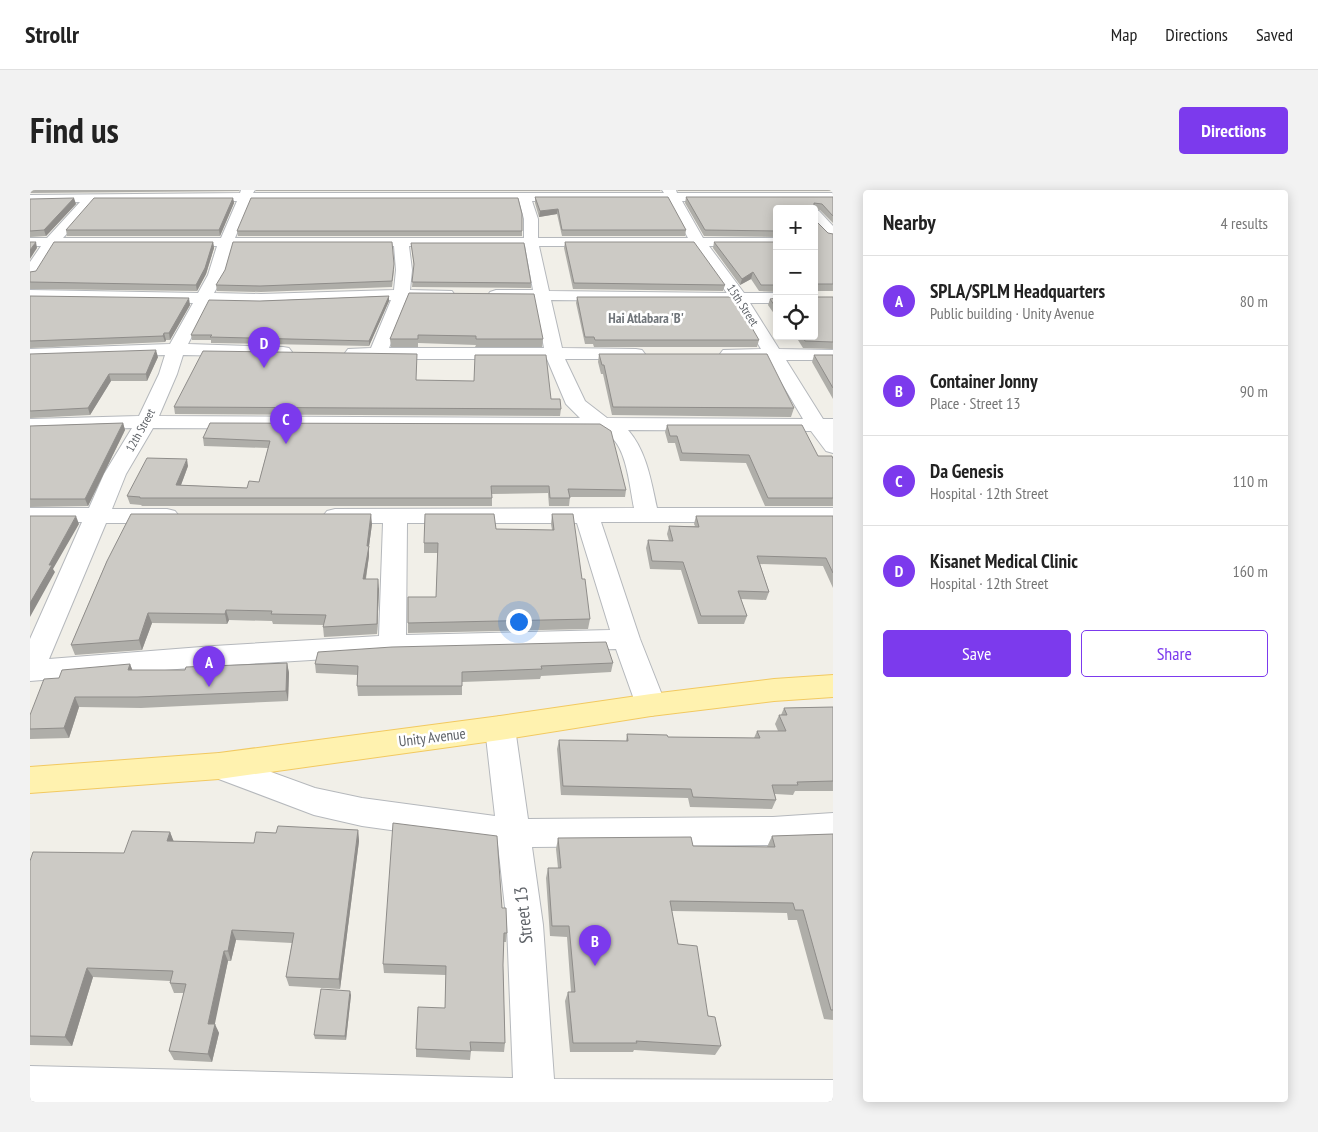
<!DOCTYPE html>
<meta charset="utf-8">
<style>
body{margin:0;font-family:"PT Sans Narrow",sans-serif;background:#f2f2f2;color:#222}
.controls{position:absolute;right:15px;top:15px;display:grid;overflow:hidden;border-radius:5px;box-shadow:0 2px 12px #0003}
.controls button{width:45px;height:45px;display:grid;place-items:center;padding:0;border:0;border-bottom:1px solid #e0e0e0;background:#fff;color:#222;font:25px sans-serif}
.you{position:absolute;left:488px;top:431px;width:18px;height:18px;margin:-12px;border:4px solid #fff;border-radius:50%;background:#1a73e8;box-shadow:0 0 0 8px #1a73e833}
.badge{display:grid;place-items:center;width:32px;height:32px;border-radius:50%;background:#7c3aed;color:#fff;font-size:16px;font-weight:700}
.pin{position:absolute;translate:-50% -41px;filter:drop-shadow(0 1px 2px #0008)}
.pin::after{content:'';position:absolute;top:26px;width:18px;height:15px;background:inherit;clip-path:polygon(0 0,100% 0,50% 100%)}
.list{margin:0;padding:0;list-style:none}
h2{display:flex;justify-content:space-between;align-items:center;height:65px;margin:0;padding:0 20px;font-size:21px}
h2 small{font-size:16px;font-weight:400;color:#767676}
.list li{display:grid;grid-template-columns:32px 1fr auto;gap:15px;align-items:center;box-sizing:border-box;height:90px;padding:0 20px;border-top:1px solid #e0e0e0}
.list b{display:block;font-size:19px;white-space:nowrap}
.list p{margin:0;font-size:16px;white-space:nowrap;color:#767676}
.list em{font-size:16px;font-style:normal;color:#767676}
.actions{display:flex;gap:10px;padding:15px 20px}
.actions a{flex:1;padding:11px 0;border:1px solid #7c3aed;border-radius:5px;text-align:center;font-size:18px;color:#7c3aed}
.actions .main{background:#7c3aed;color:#fff}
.icon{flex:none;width:28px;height:28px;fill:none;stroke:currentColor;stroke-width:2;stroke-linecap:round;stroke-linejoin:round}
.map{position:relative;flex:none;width:803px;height:912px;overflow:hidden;border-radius:5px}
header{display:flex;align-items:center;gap:30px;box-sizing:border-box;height:70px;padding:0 25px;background:#fff;border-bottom:1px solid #e0e0e0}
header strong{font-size:24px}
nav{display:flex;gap:28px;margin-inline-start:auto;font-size:18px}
.intro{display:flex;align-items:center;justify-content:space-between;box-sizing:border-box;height:120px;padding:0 30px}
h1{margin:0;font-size:35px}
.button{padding:12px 22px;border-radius:5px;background:#7c3aed;color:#fff;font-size:18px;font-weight:700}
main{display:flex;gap:30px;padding:0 30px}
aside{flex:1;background:#fff;border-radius:5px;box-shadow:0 2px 12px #0003}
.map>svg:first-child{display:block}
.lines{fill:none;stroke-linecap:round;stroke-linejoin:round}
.minor-casing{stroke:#b5b8bc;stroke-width:2}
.primary-casing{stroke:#f2c960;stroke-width:2}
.minor{fill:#fff;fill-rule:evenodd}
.primary{fill:#fff2af;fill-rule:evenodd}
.wall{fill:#afaea9}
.shaded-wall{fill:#8f8d8a}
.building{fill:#cccac5;stroke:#8f8d8a}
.labels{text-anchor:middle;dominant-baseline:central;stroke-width:5;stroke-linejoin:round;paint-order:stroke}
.far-street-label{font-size:12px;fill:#5f6368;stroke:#fff}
.far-neighbourhood-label{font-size:14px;font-weight:bold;fill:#70757a;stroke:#fff}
.street-label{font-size:15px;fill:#5f6368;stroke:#fff}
.near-street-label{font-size:18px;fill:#5f6368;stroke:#fff}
</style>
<header>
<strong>Strollr</strong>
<nav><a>Map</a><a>Directions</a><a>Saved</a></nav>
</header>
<div class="intro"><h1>Find us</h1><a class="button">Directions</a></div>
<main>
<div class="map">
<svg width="803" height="912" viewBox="0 0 803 912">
<rect width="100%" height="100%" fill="#f1efe8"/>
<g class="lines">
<g class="minor-casing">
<g id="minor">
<path d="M211 0H225L223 3H634L632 0H646L647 3H803V11H652L673 48H747V56H679L714 103H747V113H720L749 159 803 160V170H756L793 229H803V263L796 261 781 241 598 240C617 262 621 291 627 318H803V332H571L610 449 636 515 631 523 621 526 611 523 606 515 586 459 362 465 184 476 0 491V449L52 332H0V318H59L74 284 102 238 0 241V229L109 226 129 184 135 165 0 169V159L140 154 163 113 0 110V100L168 103 178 85 187 56H25L6 86 0 88V72L11 56H0V48H17L50 12 0 13V5L210 3ZM201 11H207L191 48H33L65 12ZM220 11H489L494 29V48H205ZM502 11H638L658 48H508V29ZM202 56H364L366 80 364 100 231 104 184 103 194 85ZM379 56H495L503 100H466L460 102 458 105 460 108 466 110H505L514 158H359L378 110 416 109 422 107 424 104 422 101 380 100 382 80ZM509 56H664L697 103 519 101ZM361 110 341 158 318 159 315 163 318 167 347 169H517L536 214 550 228 129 226 147 184 153 165 253 167 259 166 262 162 259 158 253 157 158 154 179 113 231 114ZM521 110 703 112 731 159 693 160 690 164 693 168 738 170 773 229 577 228 555 211 535 169H606L612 168 615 164 612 160 606 159 532 158ZM123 238 569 240C573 243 579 245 582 248 597 261 600 299 604 318L305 319 297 321 293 326 297 331 305 333H353L349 446 184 456 19 469 76 333H137L145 331 149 326 145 321 137 319H82L96 284ZM377 333H547L580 440 376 445Z"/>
<path d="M784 20 789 21 803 36V49L798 48 784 33Z"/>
<path d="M470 526 481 530 485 538 498 629 743 627 803 623V651L743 655 502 657 513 735 524 889 803 890V912H0V876L483 888 477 735 468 655 332 636 284 625 178 585 173 576 178 567 189 563 285 598 332 608 465 626 455 538 459 530Z"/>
</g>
</g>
<g class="primary-casing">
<path id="primary" d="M803 485V507L744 511 621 526 470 550 189 589 0 603V577L189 563 470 526 621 504 744 489Z"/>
</g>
<use href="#minor" class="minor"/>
<use href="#primary" class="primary"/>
</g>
<g class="wall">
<path d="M0 0H210L209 1 0 3Z"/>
<path d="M226 0H631L630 1H226Z"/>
<path d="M647 0H803V1H648Z"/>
<path d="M505 7 656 40 655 46H532L527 24 509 27 505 13Z"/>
<path d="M656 7H803V33L790 20 784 19V29L798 43 803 44V101H785V107H803V159L773 158 768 150H761L759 146H784L747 19V47L674 46 655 13Z"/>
<path d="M203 8 204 13 190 46H37L36 40Z"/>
<path d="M0 9 46 14 16 46 0 47Z"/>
<path d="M207 41H492V46H208Z"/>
<path d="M183 52 184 58 176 84 167 101 0 99V82Z"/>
<path d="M535 52 695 95 693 101 543 99 534 58Z"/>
<path d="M684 52H747V102L729 101 721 89 710 95 683 58Z"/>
<path d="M381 53 501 93V98L382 97 384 77Z"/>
<path d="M364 80 362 97 231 102 187 101 186 95Z"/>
<path d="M379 103 513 149 512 157H445L446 155 388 153V157H361L360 149Z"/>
<path d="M0 106 160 115 140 150H136L135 152 0 158Z"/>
<path d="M359 106V111L339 156 181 153V150H162L161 145 230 111Z"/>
<path d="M547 107 729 150 727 157H564L563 154H555L546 113Z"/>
<path d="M747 108V128L738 115 740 109Z"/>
<path d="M0 164 128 167 117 191H81L60 225 0 228Z"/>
<path d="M569 164 764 218 761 227 582 225 573 184H571L568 172Z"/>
<path d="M784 165H803V209L782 172Z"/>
<path d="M387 190 531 219 530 226 145 224 144 217Z"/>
<path d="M93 233 95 240 58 316 0 317V236Z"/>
<path d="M180 233 596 300 595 307H540L539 316H519L518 303 462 304V316H112L111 315 100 314 97 306 158 276 151 295 217 298 229 292 238 258 174 256 173 248Z"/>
<path d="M637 235 803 269V316H735L716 273 650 271 645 253H638L635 242Z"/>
<path d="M522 324 552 389 560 429 558 439 378 443V433L406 407 408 363H394V353L466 339 522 340 521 334Z"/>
<path d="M666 326H803V398L793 376 730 374 739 402 736 410 711 409 717 426 714 434H668L651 380 620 379 616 358 618 350 639 351 637 344 639 336H665L664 334Z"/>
<path d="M342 334 339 356V366L336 389 349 399 347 444 294 447 293 437 294 435 243 434 242 431 199 430 197 434 122 433 112 460 45 465 41 455 77 371Z"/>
<path d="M257 473 259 483 258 511 111 518 49 517 39 548 0 549V525L29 488 100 474 102 480H155Z"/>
<path d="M583 473 581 482 511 486 510 489 432 492V505L328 506 327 496 328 485 286 483 285 474Z"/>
<path d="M803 517V601H765L763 605 745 604 746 610 742 619 660 617 658 608 531 605 527 559 529 550 596 551 597 544 638 547 724 548 727 541H748L745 534 749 525H751L754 518Z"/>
<path d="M328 640 329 651 310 799 259 796 256 787 262 753 206 750 201 771H198L184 834 189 843 182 872 144 870 139 861 154 803H144L140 793V791L63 787 42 856 0 855V671L94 663 140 642 143 651 224 653 246 643Z"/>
<path d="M803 644V830L794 829 767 730H758L757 723 642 721 648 754 691 856 685 865 604 860 603 862H540L535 811 538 802H541L537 747 520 746 516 688 518 678H528L526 659 528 648 663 656 737 657 742 646Z"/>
<path d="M472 718 477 743 476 752H473V775L475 853 474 862 441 861 440 870 386 867V859L415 818 416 785 354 783 353 774Z"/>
<path d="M321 805 316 850 285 849 284 845Z"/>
</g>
<g class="shaded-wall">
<path d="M44 8 46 14 16 46 14 40Z"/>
<path d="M203 8 204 13 190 46 189 40Z"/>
<path d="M528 19 527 24 509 27 510 21Z"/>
<path d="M6 52 7 58 0 69V60Z"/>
<path d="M183 52 184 58 176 84 167 101 166 95Z"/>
<path d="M723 82 721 89 710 95 712 89Z"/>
<path d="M359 106V111L339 156V151Z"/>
<path d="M159 108 160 115 140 150 139 143Z"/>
<path d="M134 143 136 150 135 152 133 146Z"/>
<path d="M126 160 128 167 117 191 116 184Z"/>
<path d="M79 184 81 191 60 225 58 218Z"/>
<path d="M93 233 95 240 58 316 55 309Z"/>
<path d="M157 269 158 276 148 303 146 295Z"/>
<path d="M341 324 342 334 339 356V366L334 399 333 389Z"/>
<path d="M46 326 49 334 23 379 25 382 0 427V413L19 375Z"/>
<path d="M348 389 349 399 347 444V434Z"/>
<path d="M196 420 199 430 197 434 195 424Z"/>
<path d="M118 423 122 433 112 460 109 450Z"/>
<path d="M257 473 259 483 258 511 256 501Z"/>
<path d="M100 474 104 484 98 480Z"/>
<path d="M45 507 49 517 39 548 34 538Z"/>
<path d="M328 640 329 651 310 799 309 789Z"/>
<path d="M140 642 144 652 137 651Z"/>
<path d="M202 740 206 750 201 771 198 761Z"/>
<path d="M194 761 198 771 183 843 178 834Z"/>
<path d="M57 778 63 787 42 856 35 847Z"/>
<path d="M320 801 321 805 316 850 315 846Z"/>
<path d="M185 834 189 843 182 872 178 864Z"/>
</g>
<g class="building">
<path d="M505 7H638L656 40H532L528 19 510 21Z"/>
<path d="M656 7H803V26L792 14 784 13V29L798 43 803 44V94H785V107H803V152L775 151 772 146H784V19H747V41L675 40Z"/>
<path d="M44 8 14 40 0 41V9Z"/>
<path d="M64 8H203L189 40H36Z"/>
<path d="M221 8H488L492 24V41H207Z"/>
<path d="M0 52H6L0 60Z"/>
<path d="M24 52H183L175 78 166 95 0 92V82L6 81Z"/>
<path d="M203 52H362L364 74 362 91 230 96 186 95 195 80Z"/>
<path d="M535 52H664L695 95 544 93Z"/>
<path d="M684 52H747V95H731L723 82 712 89Z"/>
<path d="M381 53H494L501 93 382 92 384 74Z"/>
<path d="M379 103 504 104 513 149H446V146L388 145V149H360Z"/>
<path d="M0 106 159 108 139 143H134L133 146 0 151Z"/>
<path d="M359 106 339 151 180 147 182 145H161L179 110 230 111Z"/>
<path d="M547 107H704L729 150H565L564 147H555Z"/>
<path d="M747 108V119L740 109Z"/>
<path d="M126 160 116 184H79L58 218 0 221V164Z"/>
<path d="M173 161 387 164 386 190 444 191 445 165H516L521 209H530L531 219 144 217Z"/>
<path d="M569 164H737L764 218 583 217 574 175H572Z"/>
<path d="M784 165H803V198Z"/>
<path d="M93 233 55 309H0V236Z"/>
<path d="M180 233 570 234 581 241 596 300 538 299 540 308H520L519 296H461L462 308H110V307L97 306 117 268 157 269 146 295 217 298 219 291 229 292 240 251 173 248Z"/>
<path d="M637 235H772L788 266H802L803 269V308H738L719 265 652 263 647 246H640Z"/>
<path d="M101 324H341L337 356H339L333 389H348L347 434 293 437 296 425 241 424 242 421 196 420 195 424 118 423 109 450 41 455 77 371Z"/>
<path d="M395 324H464L466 339 524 340 522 324H543L552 389H555L560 429 378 433V407H406L408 353H394Z"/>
<path d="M0 326H46L19 375H22L0 413Z"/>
<path d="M666 326H803V383L796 368 727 366 739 402 708 401 717 426H671L653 372 622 371 618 350 643 351 639 336 669 337Z"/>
<path d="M576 452 583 473 511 476 512 479 432 482V496H327L328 476 285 474 288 462 362 457Z"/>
<path d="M257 473 256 501 107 507H45L34 538 0 539V525L14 489 29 488 32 480 100 474 98 480H155L156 477Z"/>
<path d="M803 517V591L767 592 768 595H742L746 610 663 607 661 599 533 596 529 550 598 551 597 544 637 545 638 547 730 548 727 541H756L749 525H757L754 518Z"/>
<path d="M363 633 467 646 472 718H476L477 743H474L473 775 475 853 440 852 441 861 386 859 388 817 415 818 416 776 353 774Z"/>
<path d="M248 636 328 640 309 789 256 787 264 743 202 740 198 761H194L178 834H185L178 864 139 861 156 794 140 793 143 781 57 778 35 847 0 846V671L3 662 94 663 102 641 140 642 137 651 224 653 226 642 246 643Z"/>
<path d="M803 644V820H801L773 720H765L763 713 640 711 648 754 667 756 678 826 685 827 691 856 606 851 607 853H543L538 802H545L539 736H522L518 678H531L528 648 661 647 663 656 745 657 742 646Z"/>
<path d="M291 799 320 801 315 846 284 845Z"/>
</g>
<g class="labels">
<g class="far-street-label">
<text transform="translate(713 115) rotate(57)">15th Street</text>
<text transform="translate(110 240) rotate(-61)">12th Street</text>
</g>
<g class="far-neighbourhood-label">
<text x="616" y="128">Hai Atlabara 'B'</text>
</g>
<g class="street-label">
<text transform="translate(402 547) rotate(-7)">Unity Avenue</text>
</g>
<g class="near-street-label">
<text transform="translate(493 725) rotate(-96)">Street 13</text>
</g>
</g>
</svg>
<div class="controls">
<button>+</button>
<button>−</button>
<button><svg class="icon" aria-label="locate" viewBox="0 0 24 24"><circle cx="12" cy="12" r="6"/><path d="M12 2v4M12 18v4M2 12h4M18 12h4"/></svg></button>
</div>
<div class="you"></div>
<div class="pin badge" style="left:179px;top:497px">A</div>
<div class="pin badge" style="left:565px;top:776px">B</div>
<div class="pin badge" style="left:256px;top:254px">C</div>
<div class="pin badge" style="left:234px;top:178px">D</div>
</div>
<aside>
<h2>Nearby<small>4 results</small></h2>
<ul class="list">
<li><span class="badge">A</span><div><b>SPLA/SPLM Headquarters</b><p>Public building · Unity Avenue</p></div><em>80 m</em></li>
<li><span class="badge">B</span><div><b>Container Jonny</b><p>Place · Street 13</p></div><em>90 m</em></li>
<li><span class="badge">C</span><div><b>Da Genesis</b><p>Hospital · 12th Street</p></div><em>110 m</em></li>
<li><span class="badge">D</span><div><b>Kisanet Medical Clinic</b><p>Hospital · 12th Street</p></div><em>160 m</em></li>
</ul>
<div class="actions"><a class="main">Save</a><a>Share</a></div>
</aside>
</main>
